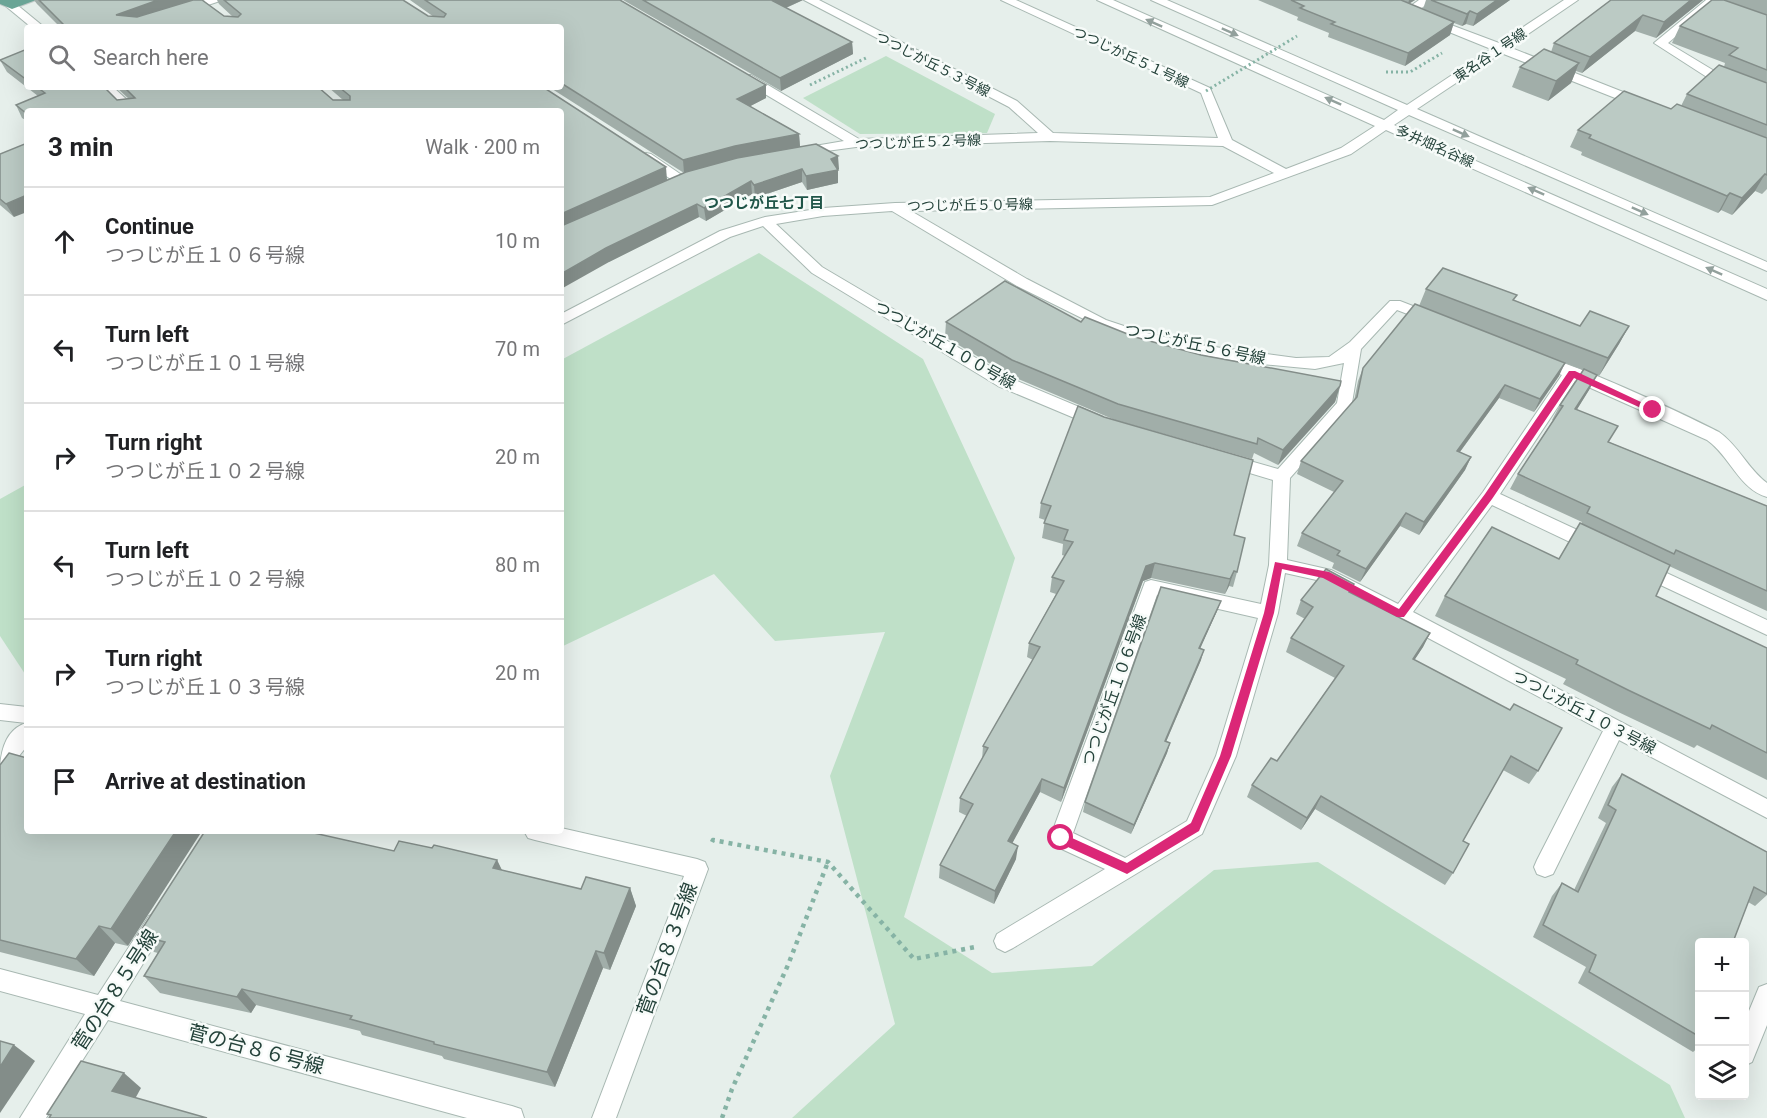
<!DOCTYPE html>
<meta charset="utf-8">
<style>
body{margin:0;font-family:Roboto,"Noto Sans JP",sans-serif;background:#f6f6f6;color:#202124}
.controls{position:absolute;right:18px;bottom:18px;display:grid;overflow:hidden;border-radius:6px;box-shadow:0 6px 24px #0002}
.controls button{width:54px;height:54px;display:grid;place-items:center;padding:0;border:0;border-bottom:2px solid #e0e0e0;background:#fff;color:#202124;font:30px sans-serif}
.stop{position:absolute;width:18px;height:18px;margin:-14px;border:4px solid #db2777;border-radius:50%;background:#fff}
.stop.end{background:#db2777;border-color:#fff;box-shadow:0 2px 6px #0008}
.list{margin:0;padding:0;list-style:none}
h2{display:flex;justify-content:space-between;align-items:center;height:78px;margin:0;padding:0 24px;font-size:26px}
h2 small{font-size:20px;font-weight:400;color:#757577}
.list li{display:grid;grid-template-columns:39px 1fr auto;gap:18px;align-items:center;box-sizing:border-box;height:108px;padding:0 24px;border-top:2px solid #e0e0e0}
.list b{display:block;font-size:22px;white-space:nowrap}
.list p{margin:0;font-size:20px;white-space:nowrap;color:#757577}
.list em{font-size:20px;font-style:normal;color:#757577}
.icon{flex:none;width:33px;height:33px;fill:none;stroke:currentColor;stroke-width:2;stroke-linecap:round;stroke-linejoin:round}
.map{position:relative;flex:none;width:1767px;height:1118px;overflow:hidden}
.search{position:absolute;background:#fff;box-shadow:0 6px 24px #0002;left:24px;top:24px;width:540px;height:66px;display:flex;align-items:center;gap:15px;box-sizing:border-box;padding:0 21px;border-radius:6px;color:#757577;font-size:22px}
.panel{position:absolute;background:#fff;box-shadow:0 6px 24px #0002;left:24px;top:108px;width:540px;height:726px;border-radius:6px}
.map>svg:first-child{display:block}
.green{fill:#bfe0c8}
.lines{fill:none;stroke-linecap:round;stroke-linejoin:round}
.minor-casing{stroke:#a8b8b2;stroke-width:2}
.major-casing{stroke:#c2cac8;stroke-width:2}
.path-far1{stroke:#86b3a5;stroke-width:3;stroke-dasharray:2 3;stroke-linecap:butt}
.path{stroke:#86b3a5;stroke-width:4.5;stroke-dasharray:4 5;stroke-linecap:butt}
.minor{fill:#fff;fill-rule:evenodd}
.major{fill:#6aa596;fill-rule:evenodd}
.path-bridge{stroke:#86b3a5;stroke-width:3;stroke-dasharray:2 3;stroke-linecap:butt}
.wall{fill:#a1aea9}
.shaded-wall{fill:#838d89}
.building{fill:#bbcac4;stroke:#838d89;stroke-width:1.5}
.oneway{fill:#92a09c}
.route{fill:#db2777}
.labels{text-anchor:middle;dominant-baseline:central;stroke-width:5;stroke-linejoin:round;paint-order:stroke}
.far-street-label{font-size:14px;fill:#24423a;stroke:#f7fbf9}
.far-neighbourhood-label{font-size:15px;font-weight:bold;fill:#1f5548;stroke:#f7fbf9}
.street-label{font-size:16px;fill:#24423a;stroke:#f7fbf9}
.near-street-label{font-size:20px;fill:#24423a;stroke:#f7fbf9}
</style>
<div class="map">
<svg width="1767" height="1118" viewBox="0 0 1767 1118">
<rect width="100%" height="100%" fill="#e6efeb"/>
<g class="green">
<path d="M886 56 995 114 987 133 860 134 803 98Z"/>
<path d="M759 253 923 359 1015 558 904 917 992 973 1092 966 1214 870 1318 862 1670 1085 1685 1118H792L895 1024 830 776 885 632 775 641 714 574 561 647V360Z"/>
<path d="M27 484V677L0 636V499Z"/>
</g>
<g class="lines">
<g class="minor-casing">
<g id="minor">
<path d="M205 0H223L184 13 178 10Z"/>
<path d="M804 0H819L1017 101 1053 133 1218 138 1201 93 1001 0H1016L1210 88 1232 140 1286 169 1341 148 1375 126 1097 0H1113L1384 120 1398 110 1151 0H1167L1407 105 1491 49 1427 23V19H1435L1499 43 1564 0H1578L1509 47 1646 101V107H1638L1501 53 1417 109 1767 262V271L1409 115 1394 125 1767 289V300L1386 130 1351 154 1212 205 911 211 1027 279 1106 320 1142 332 1200 345 1296 358 1329 357 1350 342 1390 301H1400L1436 315 1439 318 1431 323 1397 310 1361 349 1351 409 1290 478 1287 560 1331 570 1398 604 1483 492 1562 375 1535 365 1533 361 1535 357C1554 352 1694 419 1719 432 1739 446 1748 469 1767 483V497C1739 489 1730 456 1707 440L1575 381 1500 494 1601 541 1604 546 1601 551H1589L1492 505 1413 612 1767 799V818L1619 740 1553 874 1545 877 1537 874 1534 867 1537 860 1603 731 1321 581 1285 573 1278 613 1236 756 1202 834 1013 948 1005 952 997 948 994 941 997 934 1105 869 1053 845 1050 838 1145 582 1151 580 1261 604 1269 565 1273 480 1223 465 1221 461 1229 455 1278 469 1337 403 1344 363 1315 369 1242 362 1179 351 1112 333 1017 286 892 211 823 216 776 224 822 267 1010 378 1103 417 1105 421 1103 425H1091L998 386 812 273 763 226 730 237 561 325V314L720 231 765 217 823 208 895 203 1210 197 1274 173 1223 146 1050 141 856 147 797 155V149L844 141 743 81V75H751L859 139 1038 133 1009 107ZM1157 595 1258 618 1216 756 1187 821 1125 858 1073 833Z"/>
<path d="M1419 0H1433L1413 14H1405V10Z"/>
<path d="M1706 0H1719L1668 43 1721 75 1767 93V101L1713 81 1654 43Z"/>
<path d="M12 3 16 4 44 27H31L8 8 6 6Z"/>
<path d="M100 87H113L139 111H125Z"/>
<path d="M646 153 651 154 689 180 687 183H677L641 160 639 157Z"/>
<path d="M1641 561 1767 620V635L1635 573 1632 568 1635 563Z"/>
<path d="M0 704 27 707V746L7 771 0 774C0 755 4 730 26 723L0 720Z"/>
<path d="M561 828 697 859 705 862 708 869 616 1118H592L684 876 535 840 528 838 524 831H561Z"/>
<path d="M157 913 165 916 168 923 120 1001 512 1106 521 1109 524 1118H467L108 1020 46 1118H20L85 1014 0 991V969L98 995 149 916Z"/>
<path d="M1767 984V1025L1752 1062 1744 1066V1023L1759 987Z"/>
</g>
</g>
<g class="major-casing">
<path id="major" d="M0 0H36L12 9 0 4Z"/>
</g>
<g class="path-far1">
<path d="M1386 72H1410L1442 53"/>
<path d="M810 85 868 57"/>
</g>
<g class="path">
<path d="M712 842 713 840 828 862 914 959 975 947"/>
<path d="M722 1118 732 1089 788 965 828 862"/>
</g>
<use href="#minor" class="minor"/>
<use href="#major" class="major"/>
<path class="path-bridge" d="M1206 91 1297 36"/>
</g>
<g class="wall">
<path d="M34 0H202L224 16 233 17 219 4 217 0H403L428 16 434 17 410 0H620L766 98 750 106 799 134 800 147 839 169 838 170V183L807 190 802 182 755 198 752 194 706 221 699 217 609 262 561 111H27V121L22 118 16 105 38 96 7 72 0 60 27 49V87H104L117 100 129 99 116 87H318L333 100H343L328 87H543L667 180 648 188 684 173 549 87H561V27H60L37 4Z"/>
<path d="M623 0H803L786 8 852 42 853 54 781 91Z"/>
<path d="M1258 0H1415L1409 4 1423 9 1426 0H1510L1473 26 1466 24 1462 26 1454 23 1450 35 1405 66 1328 37 1329 33 1297 20 1298 17Z"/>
<path d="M1611 0H1703L1656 38 1635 31 1582 73 1576 71 1571 83 1548 101 1512 87 1520 67 1551 52 1554 43Z"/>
<path d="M1712 0H1767V189L1762 194 1755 191 1732 215 1721 210 1718 213 1581 155 1582 152 1570 147 1578 130 1681 106 1687 94 1724 67 1725 63 1672 43 1680 26Z"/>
<path d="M0 154 14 217 0 205Z"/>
<path d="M1426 289 1514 300 1580 326H1629L1619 344 1599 376 1597 375 1589 390 1577 409 1609 442 1767 506V611L1669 566 1656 596 1767 648V780L1697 745 1694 748 1614 710 1563 684 1566 679 1435 616 1445 596 1559 559 1582 522 1510 489 1518 474 1553 420H1552L1560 405 1583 370 1419 306Z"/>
<path d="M946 322H1081L1201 355 1340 386 1335 402 1278 465 1254 453 1252 459 1115 420 1011 376 945 337Z"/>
<path d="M1363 368 1559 376 1534 412 1499 398 1460 452 1471 457 1465 470 1419 535 1400 526 1360 582 1332 568 1334 563 1297 546 1302 533 1334 492 1297 474 1301 461 1354 401 1358 381Z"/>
<path d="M1041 503 1234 535 1237 572 1233 587 1229 586 1225 594 1151 578 1143 581 1061 802 1040 792 1012 843 1016 859 994 904 939 878 940 865 967 816 959 812 960 798 982 760 983 746 1033 660 1027 657 1029 643 1056 594 1050 592 1052 577 1065 556 1062 555 1063 544 1042 538 1045 520 1039 518Z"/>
<path d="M1354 584 1351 593 1430 633 1423 647 1414 660 1538 771 1529 784 1503 770 1463 841 1453 873 1445 885 1315 809 1301 830 1247 797 1252 785 1277 761 1335 678 1286 652 1291 638 1305 619 1296 614 1301 600Z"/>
<path d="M1221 601 1217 611 1200 648 1201 660 1166 742 1170 743 1167 753 1131 834 1083 812 1085 802Z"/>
<path d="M0 765 128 946 115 943 94 976 0 952Z"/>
<path d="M1622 774 1767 852V895L1755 906 1748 902 1700 942V1046L1693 1052 1578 983 1586 967 1533 937 1552 896 1562 883 1574 890 1606 823 1598 818 1612 787Z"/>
<path d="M432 848 497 860 502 870 581 889 630 888 636 906 610 970 603 968 555 1087 444 1059 442 1056 362 1035 360 1031 256 1005 251 1013 160 993 144 976 158 953 154 952 138 935 394 851Z"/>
</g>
<g class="shaded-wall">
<path d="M158 0H198L123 27 116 15Z"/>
<path d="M775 0H803L774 13 773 1Z"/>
<path d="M1409 0H1415L1408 4Z"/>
<path d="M1497 0H1510L1473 26 1477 14Z"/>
<path d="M1691 0H1703L1656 38 1664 22Z"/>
<path d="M1470 11 1466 24 1462 26 1467 14Z"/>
<path d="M1643 15 1635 31 1582 73 1590 57Z"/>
<path d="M1454 22 1450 35 1405 66 1408 53Z"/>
<path d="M852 42 853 54 781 91 780 78Z"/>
<path d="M1579 63 1571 83 1548 101 1556 81Z"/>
<path d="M766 85V98L739 112 737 99Z"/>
<path d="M799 134 800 147 684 173 683 160 735 146Z"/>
<path d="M838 156 839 169 832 171 838 170V183L807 190 806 176 831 159Z"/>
<path d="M666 167 667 180 561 229V214Z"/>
<path d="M802 169V182L755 198 754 185Z"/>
<path d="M1765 174 1755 191 1732 215 1742 198Z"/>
<path d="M751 181 752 194 706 221 704 208Z"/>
<path d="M1730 193 1721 210 1718 213 1727 196Z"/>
<path d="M27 195V212L14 217 6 204Z"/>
<path d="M697 204 699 217 609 262 561 289V274L606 248Z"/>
<path d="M1629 326 1619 344 1599 376 1608 358Z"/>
<path d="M1565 363 1559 376 1534 412 1540 399Z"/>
<path d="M1597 375 1589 390 1568 424 1575 409Z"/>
<path d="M1505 385 1499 398 1451 464 1457 451Z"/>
<path d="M1340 386 1335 402 1278 465 1283 450Z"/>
<path d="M1471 457 1465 470 1419 535 1424 522Z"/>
<path d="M1406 513 1400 526 1360 582 1366 569Z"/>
<path d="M1155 563 1151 578 1143 581 1061 802 1064 788 1146 566Z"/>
<path d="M1234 571 1229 586 1225 594 1230 579Z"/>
<path d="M1221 601 1217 611 1196 658 1199 648Z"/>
<path d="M1430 633 1423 647 1406 673 1413 659Z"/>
<path d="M1204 650 1201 660 1162 751 1165 741Z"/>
<path d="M1170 743 1167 753 1131 834 1134 825Z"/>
<path d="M1042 779 1040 792 1006 855 1008 841Z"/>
<path d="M1321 796 1315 809 1301 830 1307 818Z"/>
<path d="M176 831H202L128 946 111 929Z"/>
<path d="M1018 846 1016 859 994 904 995 891Z"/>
<path d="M497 860 505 877 493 868Z"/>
<path d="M630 888 636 906 610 970 604 953Z"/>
<path d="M99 926 115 943 94 976 76 959Z"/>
<path d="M596 951 603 968 555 1087 547 1072Z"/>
<path d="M242 989 256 1005 251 1013 237 997Z"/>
<path d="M14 1045 35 1061 0 1113V1067Z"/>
<path d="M124 1073 141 1088 131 1106 112 1091Z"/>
</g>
<g class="building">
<path d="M39 0H158L116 15 137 17 193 0H202L224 16 238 17 241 14 224 0H403L428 16 444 17 446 14 425 0H620L766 85 737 99 799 134 735 146 683 160 561 83V27H66Z"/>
<path d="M643 0H775L773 1 852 42 780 78Z"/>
<path d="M1291 0H1401L1454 22 1408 53 1331 24 1335 22 1300 8 1304 6Z"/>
<path d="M1431 0H1497L1477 14 1470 11 1467 14Z"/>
<path d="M1611 0H1691L1664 22 1643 15 1590 57 1554 43Z"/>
<path d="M1712 0H1724L1767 15V70L1729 55 1738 48 1680 26Z"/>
<path d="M27 49V80L0 60Z"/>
<path d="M1544 49 1579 63 1556 81 1520 67Z"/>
<path d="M1719 65 1767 83V125L1687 94Z"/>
<path d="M37 87H104L117 100 135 98 124 87H318L333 100H350V96L339 87H543L666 167 561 214V111H27V114L16 105 45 93Z"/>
<path d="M1624 91 1671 109 1677 104 1767 138V175L1765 174 1742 198 1730 193 1727 196 1589 138 1591 135 1578 130Z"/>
<path d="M27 143V195L6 204 0 199V154Z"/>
<path d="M816 144 838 156 831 159 838 170 806 176 802 169 754 185 751 181 704 208 697 204 606 248 561 274V226L686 172 737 158Z"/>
<path d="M1443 268 1517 295 1513 300 1580 326 1590 311 1629 326 1608 358 1426 289Z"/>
<path d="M1005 281 1081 322 1085 317 1135 337 1201 355 1341 381 1340 386 1283 450 1258 438 1257 444 1118 404 1012 360 946 322Z"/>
<path d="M1415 304 1565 363 1540 399 1505 385 1457 451 1471 457 1424 522 1406 513 1366 569 1337 555 1340 551 1302 533 1343 481 1301 461 1357 397 1363 368Z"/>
<path d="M1584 369 1597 375 1575 409 1618 426 1608 442 1767 506V591L1676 550 1674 554 1587 513 1590 507 1518 474 1563 406 1560 405Z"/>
<path d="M1078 406 1104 417 1253 460 1234 535 1245 538 1237 572 1234 571 1230 579 1155 563 1146 566 1064 788 1042 779 1008 841 1018 846 995 891 940 865 973 804 960 798 988 748 983 746 1040 647 1029 643 1064 581 1052 577 1073 542 1064 540 1068 530 1044 523 1051 506 1041 503Z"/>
<path d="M1580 523 1670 565 1656 596 1767 648V753L1712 725 1710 729 1628 690 1576 664 1578 660 1445 596 1492 527 1559 559Z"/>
<path d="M1326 569 1354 584 1349 592 1430 633 1413 659 1510 710 1514 704 1562 728 1538 771 1511 756 1463 841 1469 844 1453 873 1321 796 1307 818 1252 785 1271 758 1277 761 1344 666 1291 638 1313 607 1301 600Z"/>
<path d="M1161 587 1221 601 1199 648 1204 650 1165 741 1170 743 1134 825 1085 802Z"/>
<path d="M9 753 27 758V831H176L111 929 99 926 76 959 0 940V765Z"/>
<path d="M1622 774 1767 852V894L1754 887 1733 942H1700V1037L1589 972 1596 955 1543 925 1562 883 1578 892 1616 810 1608 805Z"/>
<path d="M205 831H305L394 851 399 841 432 848 434 845 497 860 493 868 581 889 586 877 630 888 604 953 596 951 547 1072 434 1044V1042L350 1019 352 1016 242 989 237 997 144 976 165 942 138 935Z"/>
<path d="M0 1041 14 1045 0 1067Z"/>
<path d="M81 1061 124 1073 112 1091 207 1118H49L51 1115 47 1114Z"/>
</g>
<defs><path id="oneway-solid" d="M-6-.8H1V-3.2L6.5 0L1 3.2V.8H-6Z" transform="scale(1.5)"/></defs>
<g class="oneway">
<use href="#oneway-solid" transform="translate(1154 23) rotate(-156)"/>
<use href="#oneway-solid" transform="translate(1230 32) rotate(24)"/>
<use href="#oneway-solid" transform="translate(1333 101) rotate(-156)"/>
<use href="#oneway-solid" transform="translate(1461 133) rotate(24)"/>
<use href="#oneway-solid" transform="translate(1536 191) rotate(-156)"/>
<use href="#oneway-solid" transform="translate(1640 211) rotate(24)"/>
<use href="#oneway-solid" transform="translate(1714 271) rotate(-156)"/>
</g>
<path class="route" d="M1569 371H1575L1658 410 1650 412 1574 378 1492 499 1404 617H1397L1323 578 1282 569 1274 613 1231 756 1199 831 1127 874 1057 842V834L1061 833 1127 863 1191 823 1220 756 1264 613 1275 562 1329 572 1399 609 1485 494Z"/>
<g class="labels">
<g class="far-street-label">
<text transform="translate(1490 55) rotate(-34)">東名谷１号線</text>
<text transform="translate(1131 57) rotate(25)">つつじが丘５１号線</text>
<text transform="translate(933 64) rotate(27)">つつじが丘５３号線</text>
<text transform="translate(918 142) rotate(-2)">つつじが丘５２号線</text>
<text transform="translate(1435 146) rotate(24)">多井畑名谷線</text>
<text transform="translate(970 205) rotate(-1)">つつじが丘５０号線</text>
</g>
<g class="far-neighbourhood-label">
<text x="764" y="203">つつじが丘七丁目</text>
</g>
<g class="street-label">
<text transform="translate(1195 344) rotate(12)">つつじが丘５６号線</text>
<text transform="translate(945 345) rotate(30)">つつじが丘１００号線</text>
<text transform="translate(1114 690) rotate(-70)">つつじが丘１０６号線</text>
<text transform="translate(1584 712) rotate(28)">つつじが丘１０３号線</text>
</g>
<g class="near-street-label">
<text transform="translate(667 949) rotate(-70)">菅の台８３号線</text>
<text transform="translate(115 990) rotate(-57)">菅の台８５号線</text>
<text transform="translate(256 1049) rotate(15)">菅の台８６号線</text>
</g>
</g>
</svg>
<div class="controls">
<button>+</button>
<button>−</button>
<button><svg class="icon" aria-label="layers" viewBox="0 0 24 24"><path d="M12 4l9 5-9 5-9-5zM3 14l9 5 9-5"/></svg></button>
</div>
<div class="stop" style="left:1061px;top:838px"></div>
<div class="stop end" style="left:1653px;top:410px"></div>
<div class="search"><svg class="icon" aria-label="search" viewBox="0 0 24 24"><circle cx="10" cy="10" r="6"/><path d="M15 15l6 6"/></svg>Search here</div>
<section class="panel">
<h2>3 min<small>Walk · 200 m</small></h2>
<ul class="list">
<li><svg class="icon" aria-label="ahead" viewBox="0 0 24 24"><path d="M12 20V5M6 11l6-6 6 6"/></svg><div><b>Continue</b><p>つつじが丘１０６号線</p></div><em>10 m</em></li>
<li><svg class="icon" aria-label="left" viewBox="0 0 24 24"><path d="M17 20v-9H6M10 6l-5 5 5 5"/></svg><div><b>Turn left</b><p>つつじが丘１０１号線</p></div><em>70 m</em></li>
<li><svg class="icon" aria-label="right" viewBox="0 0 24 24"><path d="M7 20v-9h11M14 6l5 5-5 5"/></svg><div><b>Turn right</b><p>つつじが丘１０２号線</p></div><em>20 m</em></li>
<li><svg class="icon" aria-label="left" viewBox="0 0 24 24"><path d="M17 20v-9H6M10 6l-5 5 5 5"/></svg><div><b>Turn left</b><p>つつじが丘１０２号線</p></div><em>80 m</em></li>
<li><svg class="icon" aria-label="right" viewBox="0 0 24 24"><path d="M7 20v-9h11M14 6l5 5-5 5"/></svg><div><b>Turn right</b><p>つつじが丘１０３号線</p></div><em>20 m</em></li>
<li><svg class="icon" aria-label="arrive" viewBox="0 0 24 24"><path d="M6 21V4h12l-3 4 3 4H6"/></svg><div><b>Arrive at destination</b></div></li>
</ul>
</section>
</div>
